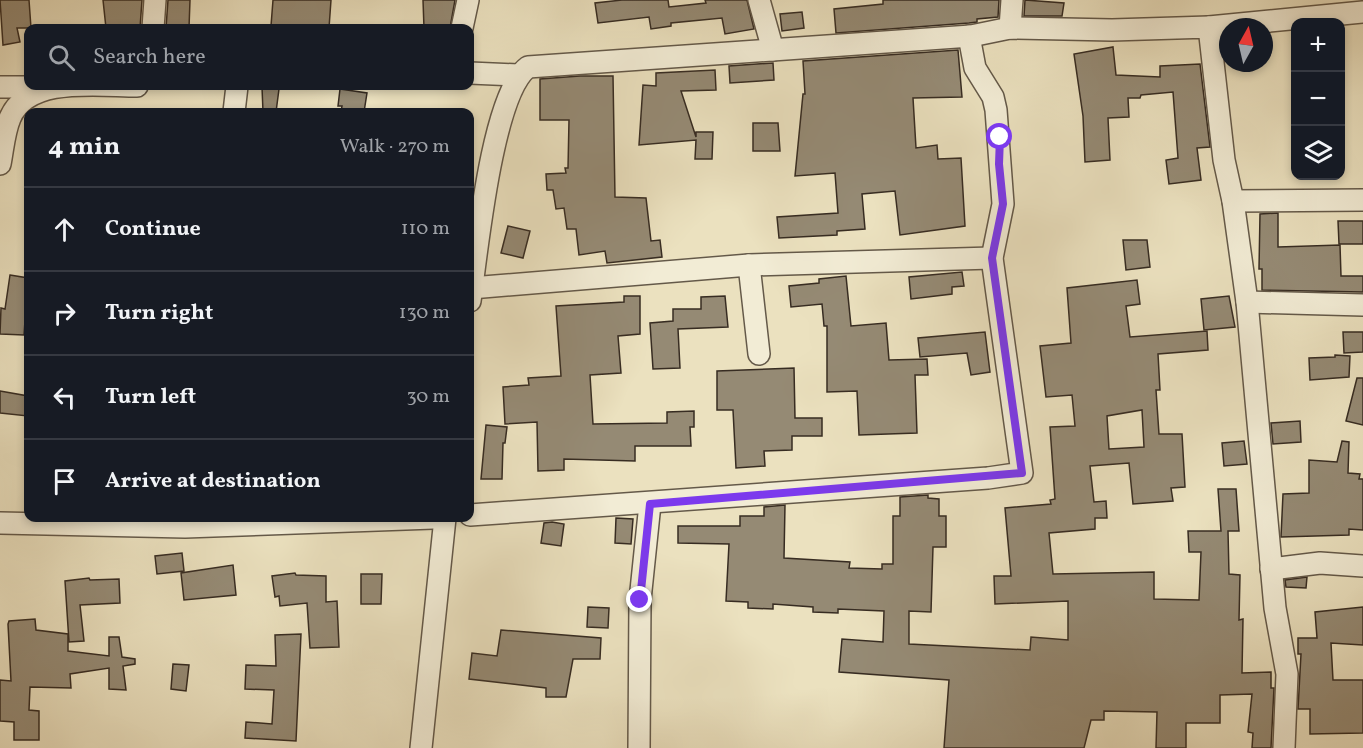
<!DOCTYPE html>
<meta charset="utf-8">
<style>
body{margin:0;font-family:Vollkorn,serif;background:#242831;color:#f1f3f6}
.controls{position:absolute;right:18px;top:18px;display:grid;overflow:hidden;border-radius:12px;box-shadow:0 3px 9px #0003}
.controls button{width:54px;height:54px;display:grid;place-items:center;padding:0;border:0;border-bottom:2px solid #363941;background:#171b24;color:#f1f3f6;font:30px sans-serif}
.compass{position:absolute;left:1219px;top:18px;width:54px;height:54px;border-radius:50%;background:#171b24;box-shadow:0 3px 9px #0003;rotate:8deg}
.stop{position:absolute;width:18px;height:18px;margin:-14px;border:4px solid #7c3aed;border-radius:50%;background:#fff}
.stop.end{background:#7c3aed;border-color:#fff;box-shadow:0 2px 6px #0008}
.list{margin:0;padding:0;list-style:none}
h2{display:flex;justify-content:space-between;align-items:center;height:78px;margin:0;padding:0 24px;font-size:26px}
h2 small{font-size:20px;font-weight:400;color:#9ea1a6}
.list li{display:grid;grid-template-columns:39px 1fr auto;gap:18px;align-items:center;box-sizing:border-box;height:84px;padding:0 24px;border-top:2px solid #363941}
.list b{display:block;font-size:22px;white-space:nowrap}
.list em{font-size:20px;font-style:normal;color:#9ea1a6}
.icon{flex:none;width:33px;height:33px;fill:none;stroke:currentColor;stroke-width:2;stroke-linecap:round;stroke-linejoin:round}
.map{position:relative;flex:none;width:1363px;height:748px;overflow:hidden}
.search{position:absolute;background:#171b24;box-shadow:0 3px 9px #0003;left:24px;top:24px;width:450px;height:66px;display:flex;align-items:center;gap:15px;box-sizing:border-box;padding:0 21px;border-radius:12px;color:#9ea1a6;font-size:22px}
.panel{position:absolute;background:#171b24;box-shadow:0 3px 9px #0003;left:24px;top:108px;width:450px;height:414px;border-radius:12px}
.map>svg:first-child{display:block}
.building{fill:#958a74;stroke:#372c22;stroke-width:1.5;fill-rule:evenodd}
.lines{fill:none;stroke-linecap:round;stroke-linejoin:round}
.street-casing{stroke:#645949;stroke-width:24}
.street{stroke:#f2ecd5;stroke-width:21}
.route{stroke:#7c3aed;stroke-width:8}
</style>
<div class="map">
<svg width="1363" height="748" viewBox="0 0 1363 748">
<rect width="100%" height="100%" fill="#ebe1bf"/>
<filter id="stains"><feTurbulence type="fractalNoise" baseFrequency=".00333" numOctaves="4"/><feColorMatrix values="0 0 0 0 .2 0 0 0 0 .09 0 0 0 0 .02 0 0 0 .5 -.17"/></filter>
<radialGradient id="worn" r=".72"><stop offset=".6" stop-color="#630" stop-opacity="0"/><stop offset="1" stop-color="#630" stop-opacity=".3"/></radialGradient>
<g class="building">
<path d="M0 0H29L31 28H17L20 42 3 45Z"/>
<path d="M103 0H142L140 28H106Z"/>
<path d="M168 0H190L189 28H166Z"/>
<path d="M273 0H331L329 28 271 26Z"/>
<path d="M423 0H455L450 28H424Z"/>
<path d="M622 0H668L669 7 706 3 705 0H747L754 29 725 34 722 18 671 23V26L651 29 649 17 598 23 595 3Z"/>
<path d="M883 0H999L998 17 977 19V22L969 23 836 33 834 9 883 4Z"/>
<path d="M1025 0 1064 3 1062 16H1024Z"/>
<path d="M802 12 804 28 782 31 780 14Z"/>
<path d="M1113 47 1116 75 1160 77V66L1200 64 1210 147 1197 148 1201 180 1169 184 1166 160 1178 158 1173 92 1141 95 1140 98H1128L1129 117 1108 118 1110 160 1085 162 1083 116 1074 54Z"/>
<path d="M958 50 962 97 913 98 916 148 937 145 938 159 961 158 965 226 900 235 895 191 862 194 865 229 837 231V235L779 238 777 217 838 213 835 173 795 176 803 94H805L803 61Z"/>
<path d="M773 63 774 80 730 83 729 66Z"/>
<path d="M715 70 716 90 681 91 696 137V132H713L712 159H695L696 140 639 145 643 85 656 86V73Z"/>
<path d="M580 76H613L615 197 646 198 651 241 660 240 662 257 607 263 605 251 579 255 576 229H567L564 208 556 209 553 190H547L546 174 566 173 565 168H568L569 120H540V79Z"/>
<path d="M262 87 279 89 276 112H263Z"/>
<path d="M340 89 367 93 364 112H341L342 106H338Z"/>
<path d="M753 123H778L780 151H753Z"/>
<path d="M1278 213V247L1340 245 1341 276H1363V292L1262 290V269H1259L1260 214Z"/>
<path d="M1338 221H1363V244H1339Z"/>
<path d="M508 226 530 231 523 258 501 253Z"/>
<path d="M1123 240H1147L1150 267 1126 270Z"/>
<path d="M962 272 964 286 952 287V294L911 299 909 277Z"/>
<path d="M10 275 28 278 24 335 0 334 1 308 5 309Z"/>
<path d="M846 276 851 326 886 323 889 360 927 359 928 375H915L917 433 859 435 857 391 827 392V326H824L822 304 791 307 789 286 819 283V279Z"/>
<path d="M1137 280 1140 304 1126 306 1130 337 1207 331 1208 350 1158 354 1160 390H1156L1159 434H1182L1185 487 1171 488 1173 501 1133 504 1129 463 1090 466 1094 502 1106 501 1107 518H1095V529L1049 533 1053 574 1154 572V599L1199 600 1201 552H1189L1188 531H1221L1218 489H1236L1239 531H1228L1229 574 1240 575 1239 620 1243 619 1242 673 1271 672V688H1274L1271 748H1252L1253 733 1248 732 1252 694 1220 695V723H1186V748H1156L1157 712 1104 711V720H1091L1084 748H944L949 680 839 672 842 639 883 642 884 611 838 609V613L813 612V607L773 604V609L748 608V602L726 601 729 544 678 543V526H740V516H764V507L785 505 784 558 850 562 849 568 882 569V564H893V516H900V497L928 495V498L939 499V516H946V547H933L931 612 909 611V644L1030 650 1031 637 1068 640V601L995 604 994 576H1011L1005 508 1051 504 1050 500 1055 499 1050 427 1075 426 1072 395 1046 397 1040 346 1071 343 1067 288ZM1142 410 1144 447 1109 449 1107 416Z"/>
<path d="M624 296H640V334L618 336 621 373 590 375 593 424 667 423V412L694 411V427H690L691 446H635V461L564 459V470L538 471 537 422 505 424 503 387 529 385 528 378 561 376 556 306 624 302Z"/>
<path d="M725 296 728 327 678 329 680 368 653 369 650 323 673 321V309H701V297Z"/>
<path d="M1229 296 1235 327 1204 330 1201 299Z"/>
<path d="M985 332 990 372 971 375 967 353 920 357 918 338Z"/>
<path d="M1343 332H1363V352L1344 353Z"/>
<path d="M1335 355 1350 356 1349 377 1310 380 1309 358 1335 357Z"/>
<path d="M794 368 795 418H822V436H792V450L764 451 765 466 736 468 733 410H717V371Z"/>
<path d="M1357 378H1363V425L1346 421Z"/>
<path d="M0 391 28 396V416L0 413Z"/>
<path d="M1300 421 1301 442 1273 444 1271 423Z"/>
<path d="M486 425 507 427 505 443H503L502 479H481Z"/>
<path d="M1244 441 1247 464 1224 466 1222 443Z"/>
<path d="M1342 441 1349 442 1348 473 1360 474 1359 479H1363V530L1349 529V535L1281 537 1283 494 1309 493V460L1337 462Z"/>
<path d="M616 518 633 519 631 544 615 543Z"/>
<path d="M552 522 564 524 561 546 541 543 544 523Z"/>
<path d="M182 553 184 571 157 574 155 556Z"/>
<path d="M233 565 236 595 184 600 181 573Z"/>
<path d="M295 573 296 575 326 576V602L337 601 339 647 310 648 307 603 280 606 279 596 275 597 272 576Z"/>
<path d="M361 574H382L381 604H361Z"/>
<path d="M1307 577 1306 588 1286 587 1285 580Z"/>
<path d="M89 578 90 580 119 579 120 603 80 605 84 641 69 642 65 581Z"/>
<path d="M588 607 609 608 608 628 587 627Z"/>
<path d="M1363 607V645L1331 643 1333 680H1363V733L1310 734V709H1298L1301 654H1298V638H1317L1315 612Z"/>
<path d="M35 619 36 630 68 634V651L109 656V637H119L122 657 135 659V664L123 666 126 690 109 689V668L70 674 71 688 30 687 29 710 39 711V740H14V722L0 721V680L11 681 8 624 9 621Z"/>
<path d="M501 630 601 638 600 659H573L566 697H546V688L469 679 472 653 497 656Z"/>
<path d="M301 634 296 741 245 738 246 722 272 724 274 690 245 689 246 665 276 666 275 635Z"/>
<path d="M173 664 189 665 186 691 171 689Z"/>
</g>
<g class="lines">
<g class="street-casing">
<g id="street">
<path d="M759 0 773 50"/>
<path d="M1209 27 1363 12"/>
<path d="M153 28 155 0"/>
<path d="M462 28 468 0"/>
<path d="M1010 28 1012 0"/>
<path d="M470 73 518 75"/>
<path d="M0 87H41"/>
<path d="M234 112 237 86"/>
<path d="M0 164C3 149 4 132 10 118 28 75 99 86 137 86"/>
<path d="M1233 201 1363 200"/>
<path d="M749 265 759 354"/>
<path d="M471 288 749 265 992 258"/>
<path d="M470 301C477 252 492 94 528 67L971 36 1010 28 1112 30 1209 27 1224 160 1233 201 1247 302 1275 608 1287 674 1284 748"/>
<path d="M1247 302 1363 305"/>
<path d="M470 515 988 478 1022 473 992 258 1003 204 996 110 993 97 975 68 969 36"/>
<path d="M0 523 185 527 433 518"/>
<path d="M1271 569 1320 563 1363 566"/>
<path d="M421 748 445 518"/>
<path d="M639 748 640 600 650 504"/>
</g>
</g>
<use href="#street" class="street"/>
</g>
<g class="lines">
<path class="route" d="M640 600 650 504 1022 473 992 258 1003 204 999 164 1000 137"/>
</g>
<rect width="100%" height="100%" filter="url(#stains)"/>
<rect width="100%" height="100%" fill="url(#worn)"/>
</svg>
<div class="controls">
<button>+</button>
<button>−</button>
<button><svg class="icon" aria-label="layers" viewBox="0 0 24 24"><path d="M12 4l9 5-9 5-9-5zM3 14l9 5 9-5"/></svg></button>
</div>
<svg class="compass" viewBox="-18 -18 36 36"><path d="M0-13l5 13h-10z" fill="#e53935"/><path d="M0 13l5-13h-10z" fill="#9ea1a6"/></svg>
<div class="stop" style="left:1000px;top:137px"></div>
<div class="stop end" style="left:640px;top:600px"></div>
<div class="search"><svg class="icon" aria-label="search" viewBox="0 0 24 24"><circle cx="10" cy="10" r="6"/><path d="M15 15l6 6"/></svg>Search here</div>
<section class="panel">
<h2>4 min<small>Walk · 270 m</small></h2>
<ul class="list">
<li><svg class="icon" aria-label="ahead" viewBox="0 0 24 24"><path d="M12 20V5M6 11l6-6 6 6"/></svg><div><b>Continue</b></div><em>110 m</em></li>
<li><svg class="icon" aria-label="right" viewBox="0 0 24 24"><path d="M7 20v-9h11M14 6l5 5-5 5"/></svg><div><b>Turn right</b></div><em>130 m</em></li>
<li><svg class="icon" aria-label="left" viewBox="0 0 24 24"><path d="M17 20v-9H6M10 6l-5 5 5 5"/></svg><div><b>Turn left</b></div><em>30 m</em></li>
<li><svg class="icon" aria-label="arrive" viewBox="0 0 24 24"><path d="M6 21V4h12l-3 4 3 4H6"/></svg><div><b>Arrive at destination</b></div></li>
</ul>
</section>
</div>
